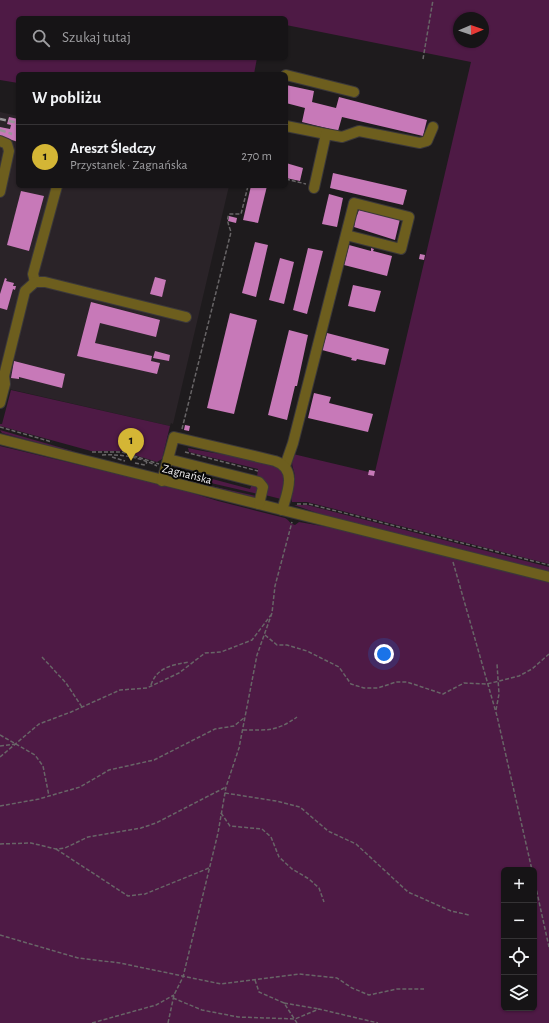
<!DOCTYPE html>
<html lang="pl">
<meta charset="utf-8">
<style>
body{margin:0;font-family:"Alegreya Sans",sans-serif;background:#1f1d1f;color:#f1f3f6}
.controls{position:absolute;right:12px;bottom:12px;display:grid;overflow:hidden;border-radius:6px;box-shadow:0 1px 3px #0004}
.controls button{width:36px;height:36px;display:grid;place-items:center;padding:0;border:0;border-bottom:1px solid #353335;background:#161416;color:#f1f3f6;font:20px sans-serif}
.compass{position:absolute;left:453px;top:12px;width:36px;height:36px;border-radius:50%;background:#161416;box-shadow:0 1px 3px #0004;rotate:88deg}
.you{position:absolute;left:384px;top:654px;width:14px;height:14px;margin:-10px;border:3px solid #fff;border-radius:50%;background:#1a73e8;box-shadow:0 0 0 6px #1a73e833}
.badge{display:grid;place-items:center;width:26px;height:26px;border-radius:50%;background:#d4b635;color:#111;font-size:13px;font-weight:700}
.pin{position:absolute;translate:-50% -33px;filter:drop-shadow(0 1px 2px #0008)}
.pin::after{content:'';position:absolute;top:21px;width:14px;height:12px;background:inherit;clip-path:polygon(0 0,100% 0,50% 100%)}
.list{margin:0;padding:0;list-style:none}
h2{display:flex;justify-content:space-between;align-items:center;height:52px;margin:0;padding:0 16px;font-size:17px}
h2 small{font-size:13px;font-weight:400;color:#9e9ea1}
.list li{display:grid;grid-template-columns:26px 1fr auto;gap:12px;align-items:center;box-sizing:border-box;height:64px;padding:0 16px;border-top:1px solid #353335}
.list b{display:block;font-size:15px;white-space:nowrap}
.list p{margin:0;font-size:13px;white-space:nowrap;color:#9e9ea1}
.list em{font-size:13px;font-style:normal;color:#9e9ea1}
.icon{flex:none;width:22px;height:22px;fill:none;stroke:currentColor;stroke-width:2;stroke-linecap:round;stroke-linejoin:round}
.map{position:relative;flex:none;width:549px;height:1023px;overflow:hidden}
.search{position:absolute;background:#161416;box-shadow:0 1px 3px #0004;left:16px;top:16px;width:272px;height:44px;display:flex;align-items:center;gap:10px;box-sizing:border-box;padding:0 14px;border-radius:6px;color:#9e9ea1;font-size:15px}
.panel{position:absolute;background:#161416;box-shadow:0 1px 3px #0004;left:16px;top:72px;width:272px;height:116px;border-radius:6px}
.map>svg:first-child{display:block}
.built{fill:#2a2328}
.green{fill:#4e1a45;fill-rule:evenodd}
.building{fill:#c779b8}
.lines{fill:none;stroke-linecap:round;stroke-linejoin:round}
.minor-casing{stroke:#3b383a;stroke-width:12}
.path{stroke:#686567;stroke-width:1.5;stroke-dasharray:4 2;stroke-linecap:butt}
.minor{stroke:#6d5e1e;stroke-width:10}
.rail{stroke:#979597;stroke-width:2.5;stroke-dasharray:6 3;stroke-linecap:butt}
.labels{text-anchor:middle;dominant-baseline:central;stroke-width:4;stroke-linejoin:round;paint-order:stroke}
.street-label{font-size:12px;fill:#eeecee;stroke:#070707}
</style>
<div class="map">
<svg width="549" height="1023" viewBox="0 0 549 1023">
<rect width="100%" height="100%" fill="#1e1b1d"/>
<path class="built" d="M0 112 18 116V186H229L173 424 171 423 170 426 0 387Z"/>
<g class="green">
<path d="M0 0H549V564L307 502H292C290 494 294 488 295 479 295 468 290 468 293 454L369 472 368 475 374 476 471 62 286 25V18H18V58H257L254 74H18V83L0 80ZM459 18H483V42H459Z"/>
<path d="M11 390 170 426 162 459 157 462 122 451H91L0 426V424H2Z"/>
<path d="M0 430 76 452 56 448 2 433Z"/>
<path d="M0 446 176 488 218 501 285 518C290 521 289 523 295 525L299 522 339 529 549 581V1023H0ZM504 870H534V1008H504Z"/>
<path d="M188 448C218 455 254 456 282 470L286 480 281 499 265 495 267 484 265 481 257 477 258 469 189 452Z"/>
<path d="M186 472 250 489 252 484H257L258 494 185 477Z"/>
<path d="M169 473 184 480 256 496 253 497 172 477Z"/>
<path d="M294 505H307L549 567V574L332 518Z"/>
</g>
<g class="building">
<path d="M286 85 314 91 312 102 336 108 339 97 427 120 423 136 342 117 338 131 302 122 305 108 286 103Z"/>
<path d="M9 117 18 119V142L0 136V127L10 129 11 125 7 124Z"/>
<path d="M286 163 303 168 300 181 286 178Z"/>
<path d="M333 173 407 190 403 205 330 188Z"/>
<path d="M251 186H267L258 223 243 220Z"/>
<path d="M21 191 44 196 29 251 7 245Z"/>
<path d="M329 194 343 198 337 227 322 224Z"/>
<path d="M359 210 400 219 395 240 354 227 355 222 353 221 354 215H357Z"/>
<path d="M229 216 237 218 236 223 228 221Z"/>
<path d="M255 242 268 245 256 297 242 293Z"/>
<path d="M349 245 371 251V248L374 249 373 251 392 256 387 276 344 265Z"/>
<path d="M308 248 323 251 307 314 293 310Z"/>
<path d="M420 254 425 255 424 260 419 259Z"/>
<path d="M280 258 294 262 284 304 269 300Z"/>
<path d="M155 277 166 280 162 297 150 294Z"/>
<path d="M5 278 7 279 6 281 14 283 13 286H16L15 290 13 289 7 310 0 308V294Z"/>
<path d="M353 285 381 291 375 312 348 306Z"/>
<path d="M91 302 160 320 156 337 100 323 95 343 152 356 151 361 160 363 157 374 77 356Z"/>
<path d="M230 313 257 320 234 414 207 408Z"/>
<path d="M289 330 308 335 297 386H295L287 420 268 415Z"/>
<path d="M327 333 389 349 385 365 357 359 356 361 351 360 352 358 322 350Z"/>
<path d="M155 351 170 355 169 361 153 358Z"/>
<path d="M14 361 65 374 62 388 19 377V379L11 378Z"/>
<path d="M314 393 331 397 329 403 373 414 368 432 308 418Z"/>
<path d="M185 425 190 426 189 431 184 430Z"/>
<path d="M369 470 375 471 374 476 368 475Z"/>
</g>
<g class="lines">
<g class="minor-casing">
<g id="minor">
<path d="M286 75 354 92"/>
<path d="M286 126 326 134"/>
<path d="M0 141 7 144 9 151 0 192"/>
<path d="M314 188 326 134 342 137 359 131 420 143 427 141 433 127"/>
<path d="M35 282 33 274 57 186"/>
<path d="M0 403 5 384 4 376 25 291 35 282H45L186 317"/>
<path d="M0 439 549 577"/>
<path d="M168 459 259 482 263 487 259 504"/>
<path d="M285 466 293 443 354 203 409 217 401 249 346 235"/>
<path d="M162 481 174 437 275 461C298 469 287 493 282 510"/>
</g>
</g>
<g class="path">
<path d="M423 59 433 0"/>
<path d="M286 179 306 184"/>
<path d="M0 427 52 442"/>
<path d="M182 429 231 232C229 225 226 221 229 214H241L248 186"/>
<path d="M92 452H122L159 464"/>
<path d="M185 452 258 471"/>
<path d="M102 455C122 454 139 457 157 466"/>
<path d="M112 457 125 461"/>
<path d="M135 463 145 465 147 462"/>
<path d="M297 504H309L549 565"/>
<path d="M453 562 497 716 532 870"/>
<path d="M265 635 277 645H287L307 651 339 667 351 684 364 688H378L396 682H407L443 694 464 683 487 684 519 676 532 669 549 654"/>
<path d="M42 657 66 683 82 707"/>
<path d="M151 685C157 667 172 665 189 662"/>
<path d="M496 710 499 694 497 664"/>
<path d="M243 730C267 730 276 732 297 717"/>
<path d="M0 735 35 755 43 766 49 796"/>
<path d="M0 746 17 744"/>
<path d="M0 757 39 724 71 712 120 690 147 688 179 673 205 653 221 652 252 640 271 615"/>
<path d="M225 793 276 801 300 807 328 831 356 844 408 892 451 911 469 915"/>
<path d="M0 806 39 799 80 787 109 770 154 760 215 729 234 726 245 717"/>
<path d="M221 813 230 826 262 829 271 837 279 857 292 869 309 879 319 888 324 902"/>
<path d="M0 844 31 843 56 849 65 848 88 837 141 828 156 823 226 787"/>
<path d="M56 849 128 896 145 894 209 868"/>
<path d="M534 879 549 947"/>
<path d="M0 935 78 958 120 963 221 984 299 974 337 978 352 988 369 995 397 989H424"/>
<path d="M255 980 259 992 284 1003 297 1023"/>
<path d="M173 998 202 1010 238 1017 295 1019 319 1009 378 1023"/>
<path d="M284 1003 319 1009"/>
<path d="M92 1023 156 1005 174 995"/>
<path d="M168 1023 174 995 183 977 218 833 226 787 239 748 257 655 272 613 275 586 292 522"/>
</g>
<use href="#minor" class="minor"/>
<g class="rail">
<path d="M0 119 18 123"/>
<path d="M0 130 12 134"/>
</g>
</g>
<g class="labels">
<g class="street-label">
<text transform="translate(187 474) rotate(14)">Zagnańska</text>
</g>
</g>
</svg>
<div class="controls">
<button>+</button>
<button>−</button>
<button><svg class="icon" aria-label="locate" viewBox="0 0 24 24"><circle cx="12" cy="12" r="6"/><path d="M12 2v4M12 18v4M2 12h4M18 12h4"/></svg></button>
<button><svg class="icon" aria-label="layers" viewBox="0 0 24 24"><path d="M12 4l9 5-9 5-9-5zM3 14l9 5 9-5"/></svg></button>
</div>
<svg class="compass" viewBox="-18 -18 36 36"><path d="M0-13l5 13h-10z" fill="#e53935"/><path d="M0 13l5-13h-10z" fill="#9e9ea1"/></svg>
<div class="you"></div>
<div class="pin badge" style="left:131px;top:461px">1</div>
<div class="search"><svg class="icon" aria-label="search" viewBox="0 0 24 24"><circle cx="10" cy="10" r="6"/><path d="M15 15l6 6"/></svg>Szukaj tutaj</div>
<section class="panel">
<h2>W pobliżu<small></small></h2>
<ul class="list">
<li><span class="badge">1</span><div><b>Areszt Śledczy</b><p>Przystanek · Zagnańska</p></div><em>270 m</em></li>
</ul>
</section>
</div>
